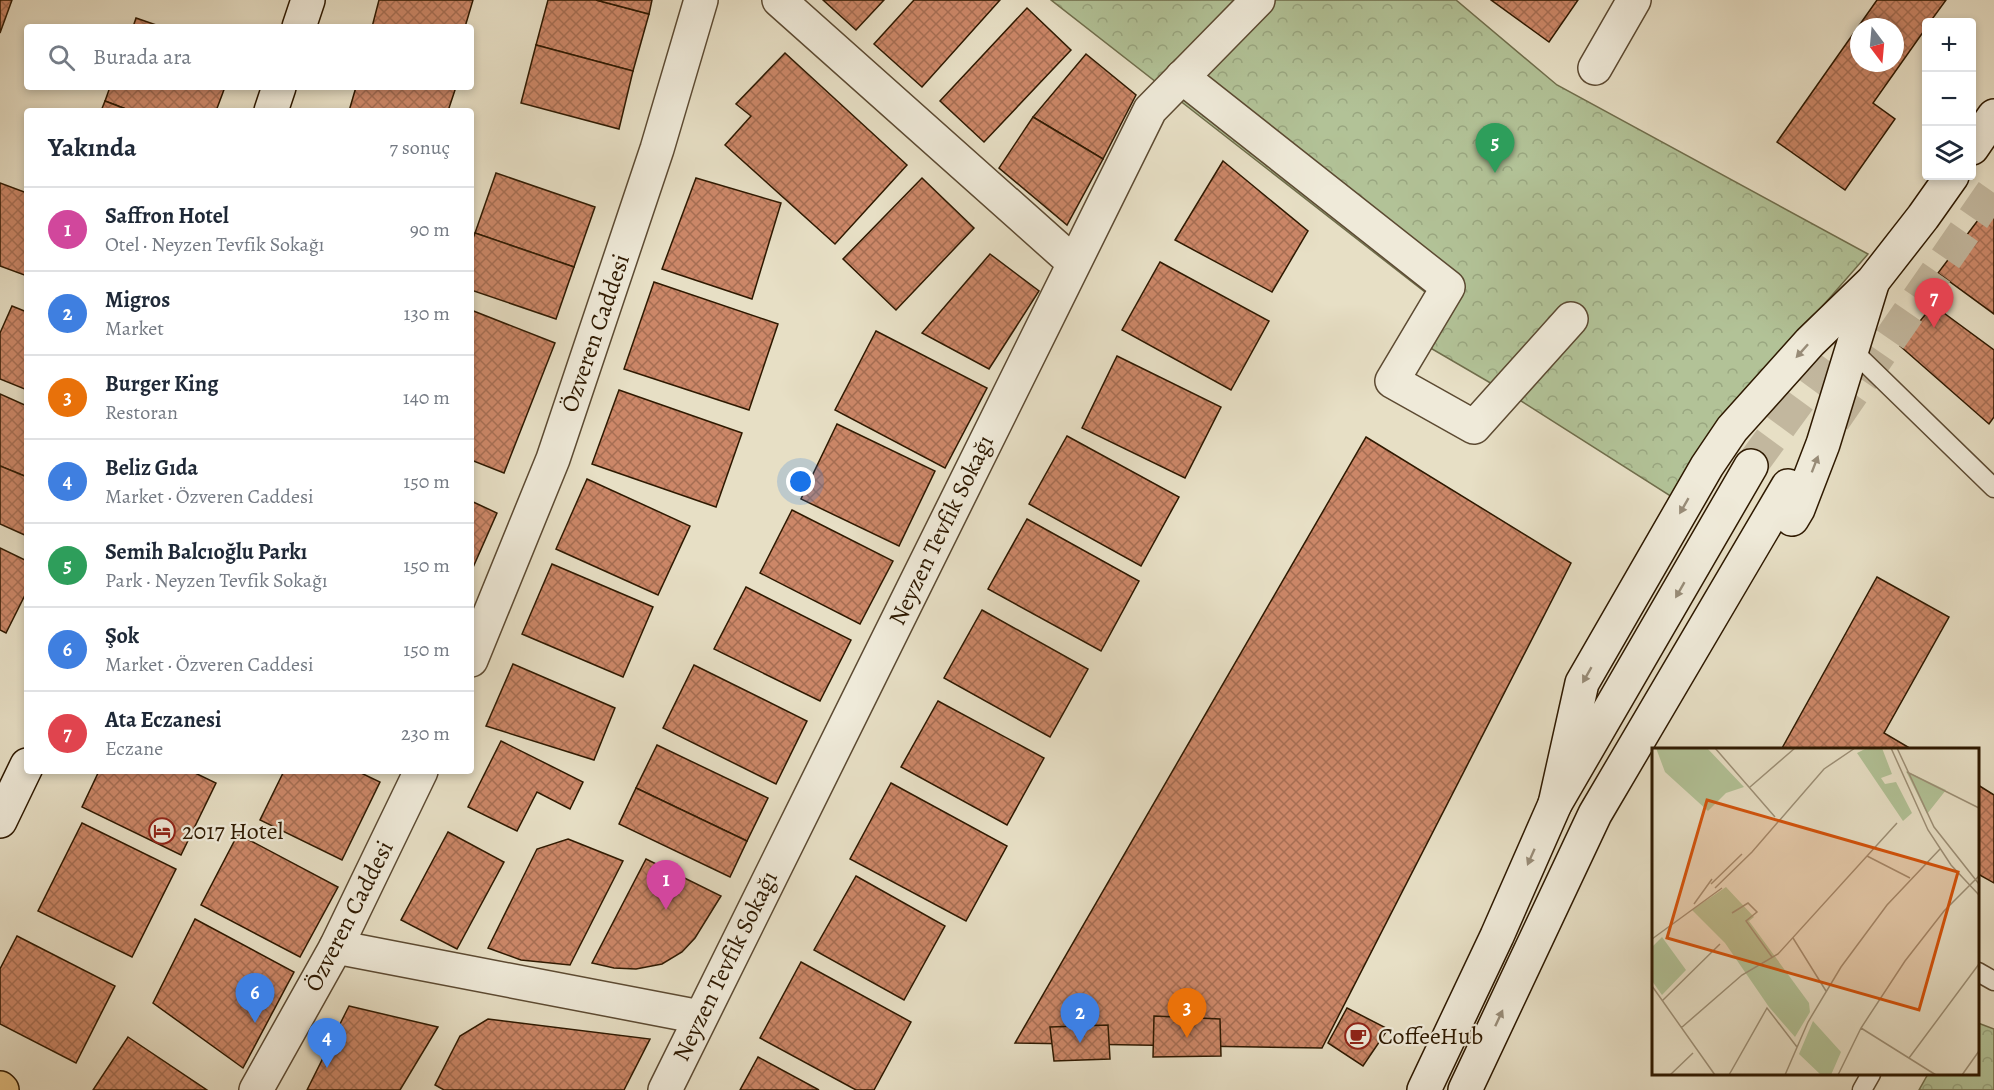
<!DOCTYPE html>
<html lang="tr">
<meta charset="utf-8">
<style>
body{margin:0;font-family:Alegreya,serif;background:#f6f6f7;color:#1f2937}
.controls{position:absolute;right:18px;top:18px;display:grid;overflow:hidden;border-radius:6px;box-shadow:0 3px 9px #0003}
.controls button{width:54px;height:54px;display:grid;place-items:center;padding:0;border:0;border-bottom:2px solid #e0e1e3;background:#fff;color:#1f2937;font:30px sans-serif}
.compass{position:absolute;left:1850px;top:18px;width:54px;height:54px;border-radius:50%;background:#fff;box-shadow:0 3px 9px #0003;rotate:164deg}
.you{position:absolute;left:801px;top:482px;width:21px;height:21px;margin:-15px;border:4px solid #fff;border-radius:50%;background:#1a73e8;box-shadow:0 0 0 9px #1a73e833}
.badge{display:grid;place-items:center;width:39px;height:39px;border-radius:50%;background:#d93025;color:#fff;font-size:20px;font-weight:700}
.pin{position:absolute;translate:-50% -50px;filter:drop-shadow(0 2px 3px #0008)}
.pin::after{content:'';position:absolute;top:32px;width:21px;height:18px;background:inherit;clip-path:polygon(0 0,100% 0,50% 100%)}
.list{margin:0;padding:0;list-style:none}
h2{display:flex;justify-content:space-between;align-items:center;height:78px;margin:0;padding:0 24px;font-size:26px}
h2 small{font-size:20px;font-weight:400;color:#747a83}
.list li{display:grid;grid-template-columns:39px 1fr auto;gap:18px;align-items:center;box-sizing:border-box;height:84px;padding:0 24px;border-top:2px solid #e0e1e3}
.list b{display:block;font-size:22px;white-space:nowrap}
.list p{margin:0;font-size:20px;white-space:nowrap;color:#747a83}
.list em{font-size:20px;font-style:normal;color:#747a83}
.icon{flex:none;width:33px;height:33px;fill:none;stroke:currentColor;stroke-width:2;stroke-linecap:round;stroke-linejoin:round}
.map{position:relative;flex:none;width:1994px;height:1090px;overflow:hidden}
.search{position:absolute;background:#fff;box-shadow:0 3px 9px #0003;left:24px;top:24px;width:450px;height:66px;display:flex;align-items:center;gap:15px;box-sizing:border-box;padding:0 21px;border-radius:6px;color:#747a83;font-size:22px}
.panel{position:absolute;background:#fff;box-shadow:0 3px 9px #0003;left:24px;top:108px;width:450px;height:666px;border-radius:6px}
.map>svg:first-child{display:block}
.park{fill:url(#park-crowns);stroke:#706e4c;stroke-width:1.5}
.building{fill:url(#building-cross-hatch);stroke:#2e1901;stroke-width:1.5;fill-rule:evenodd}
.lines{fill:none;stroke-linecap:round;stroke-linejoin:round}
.secondary-tunnel{stroke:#c2b79e;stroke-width:33;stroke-dasharray:33 16;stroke-linecap:butt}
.lane-casing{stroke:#5c4a32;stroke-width:21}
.street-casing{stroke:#5c4a32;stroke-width:36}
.secondary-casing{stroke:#2e1901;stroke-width:36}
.primary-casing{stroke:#2e1901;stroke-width:36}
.lane{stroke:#efead9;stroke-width:18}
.street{stroke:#efead9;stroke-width:33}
.secondary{stroke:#efead9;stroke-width:33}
.primary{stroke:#e4c082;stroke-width:33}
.oneway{fill:#988c78}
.labels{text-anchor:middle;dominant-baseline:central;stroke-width:4.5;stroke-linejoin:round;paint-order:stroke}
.street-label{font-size:24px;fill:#2e1901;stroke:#efead9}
.poi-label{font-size:24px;fill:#2e1901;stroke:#efead9;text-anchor:start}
.inset-road{fill:none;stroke:#9d9077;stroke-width:1.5}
.view{fill:#d5530b;fill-opacity:0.15;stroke:#d5530b;stroke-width:3}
.inset-edge{fill:none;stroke:#2e1901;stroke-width:3}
</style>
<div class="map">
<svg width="1994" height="1090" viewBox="0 0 1994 1090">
<defs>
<pattern id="park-crowns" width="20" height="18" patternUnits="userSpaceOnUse" patternTransform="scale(1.5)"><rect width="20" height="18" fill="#b2c297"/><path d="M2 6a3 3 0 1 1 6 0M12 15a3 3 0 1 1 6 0" fill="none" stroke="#99a680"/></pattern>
<pattern id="building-cross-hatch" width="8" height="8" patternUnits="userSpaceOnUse" patternTransform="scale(1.5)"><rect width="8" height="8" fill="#cc8768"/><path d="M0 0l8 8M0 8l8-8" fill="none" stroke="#a66e53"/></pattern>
</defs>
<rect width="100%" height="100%" fill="#e7dfc5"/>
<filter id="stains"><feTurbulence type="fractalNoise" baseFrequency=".00333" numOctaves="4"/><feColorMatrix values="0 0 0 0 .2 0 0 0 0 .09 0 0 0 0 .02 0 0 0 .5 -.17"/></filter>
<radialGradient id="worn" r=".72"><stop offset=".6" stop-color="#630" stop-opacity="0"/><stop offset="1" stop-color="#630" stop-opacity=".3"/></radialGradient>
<g class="park">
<path d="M1051 0H1456L1557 85 1868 254 1723 420 1672 497 1518 399 1403 332 1430 296Z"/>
<path d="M1978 1023 1994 1029V1090H1919L1928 1074H1978Z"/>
</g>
<g class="building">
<path d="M0 0H12L0 33Z"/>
<path d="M379 0H473L465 27H372Z"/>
<path d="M548 0H596L649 14 633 71 536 45Z"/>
<path d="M596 0H652L649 14Z"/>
<path d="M823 0H884L856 30Z"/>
<path d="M914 0H1000L922 87 874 44Z"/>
<path d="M1491 0H1578L1549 42Z"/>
<path d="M1877 0H1946L1930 22H1926V28L1873 103 1895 119 1845 190 1777 142ZM1859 27H1895V63H1859Z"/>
<path d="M1027 8 1071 50 984 142 940 101Z"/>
<path d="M136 18 162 27H133Z"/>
<path d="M536 45 633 71 619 129 521 103Z"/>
<path d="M785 53 907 165 835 244 725 145 751 116 736 104Z"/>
<path d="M1086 54 1136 95 1103 159 1033 117Z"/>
<path d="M110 87H225L216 111H131L105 101Z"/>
<path d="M356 87H456L448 111H349Z"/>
<path d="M105 101 131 111H101Z"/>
<path d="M1033 117 1103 159 1067 225 999 168Z"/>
<path d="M1223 161 1308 231 1272 292 1175 240Z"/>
<path d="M496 173 595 207 574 267 475 233Z"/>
<path d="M696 178 781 203 752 299 662 269Z"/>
<path d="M922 178 974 228 896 310 843 259Z"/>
<path d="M0 183 27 193V276L0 266Z"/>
<path d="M1994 199V314L1938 273Z"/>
<path d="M475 233 574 267 556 319 471 290V244Z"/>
<path d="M990 254 1039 291 989 369 922 333Z"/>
<path d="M1160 262 1269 321 1231 390 1122 330Z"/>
<path d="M654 282 778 324 749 410 624 369Z"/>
<path d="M1933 305 1994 350V417L1989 424 1900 346Z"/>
<path d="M12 306 27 312V390L0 379V333Z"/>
<path d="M471 310 555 343 504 473 471 460Z"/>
<path d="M876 331 987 388 945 468 835 410Z"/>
<path d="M1117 356 1221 407 1185 478 1082 428Z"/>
<path d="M619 390 742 433 716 507 592 464Z"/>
<path d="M0 394 27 406V477L0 466Z"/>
<path d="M837 424 935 471 899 546 801 499Z"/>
<path d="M1067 436 1179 497 1141 566 1029 504Z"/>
<path d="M1366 437 1571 563 1322 1048 1015 1043Z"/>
<path d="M0 466 27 477V536L0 524Z"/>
<path d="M587 479 690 526 658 595 556 549Z"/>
<path d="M471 501 497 513 471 572Z"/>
<path d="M792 510 893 561 860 624 760 573Z"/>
<path d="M1027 519 1139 581 1101 651 988 589Z"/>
<path d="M0 548 27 561V591L6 633 0 630Z"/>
<path d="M552 564 653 607 623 677 522 634Z"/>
<path d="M1877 577 1949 617 1884 733 1913 750H1781Z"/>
<path d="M746 587 851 640 820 701 714 649Z"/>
<path d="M982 610 1088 669 1050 737 944 678Z"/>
<path d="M513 664 615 708 594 760 486 726Z"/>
<path d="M694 665 807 721 776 784 663 728Z"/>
<path d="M938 701 1044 758 1007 825 901 767Z"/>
<path d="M501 741 583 782 570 809 537 792 517 831 468 807Z"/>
<path d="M657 745 768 798 747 841 636 788Z"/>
<path d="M99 771H191L216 783 181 855 82 807Z"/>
<path d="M284 771H357L380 782 342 860 260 820Z"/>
<path d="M891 783 1007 846 966 921 850 859Z"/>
<path d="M1978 785 1994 795V883L1978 874Z"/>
<path d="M636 788 747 841 730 877 619 824Z"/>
<path d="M82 823 176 869 132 957 38 911Z"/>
<path d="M448 832 504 862 457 949 401 920Z"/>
<path d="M238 834 338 887 300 957 201 905Z"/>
<path d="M568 839 623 861 570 965 521 960 488 948 537 849Z"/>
<path d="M646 859 721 896 695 938 682 952 662 964 636 969 614 968 592 963Z"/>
<path d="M856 876 945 926 904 1000 814 950Z"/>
<path d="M195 919 294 972 243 1068 153 1003Z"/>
<path d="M17 936 115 986 76 1063 0 1024V969Z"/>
<path d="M801 962 911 1022 874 1090H856L760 1038Z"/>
<path d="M349 1006 438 1027 400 1090H307Z"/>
<path d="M1347 1008 1388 1029 1363 1066 1328 1043Z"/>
<path d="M1154 1016 1220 1019 1221 1056 1153 1057Z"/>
<path d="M488 1019 650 1039 624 1090H444L435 1085 460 1036Z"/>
<path d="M1108 1025 1110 1059 1054 1061 1050 1027Z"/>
<path d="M128 1037 207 1090H93Z"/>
<path d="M758 1057 819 1090H740Z"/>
</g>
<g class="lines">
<g class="secondary-tunnel">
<path d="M1834 420 1994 189"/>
<path d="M1751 466 1860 317"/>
</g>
<g class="lane-casing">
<g id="lane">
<path d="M1849 347 1994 488"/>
<path d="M1978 972 1994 981"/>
<path d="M1862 1090 1871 1074"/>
</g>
</g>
<g class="street-casing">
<g id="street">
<path d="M779 0 1073 262"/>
<path d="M1595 68 1634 0"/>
<path d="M1182 77 1448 287 1392 381 1474 427 1571 319"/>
<path d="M471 660 553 459 657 149 701 0"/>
<path d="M336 947 700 1017"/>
<path d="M256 1090 336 947 421 771"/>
<path d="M665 1090 1150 110 1258 0"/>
</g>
</g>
<g class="secondary-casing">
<g id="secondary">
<path d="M299 27 308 0"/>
<path d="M271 111 279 87"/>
<path d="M1972 148 1994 116"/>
<path d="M1792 519 1798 509 1823 444 1872 284"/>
<path d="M1555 804 1582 683 1707 466 1732 429 1810 342 1873 281 1923 217 1952 176"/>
<path d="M0 821 27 765"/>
<path d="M1424 1090 1497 936 1555 804 1751 466"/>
<path d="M1465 1090 1595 814 1788 486"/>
</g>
</g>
<g class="primary-casing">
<path id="primary" d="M0 1088 2 1090"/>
</g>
<use href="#lane" class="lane"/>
<use href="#street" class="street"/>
<use href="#secondary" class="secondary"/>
<use href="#primary" class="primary"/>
</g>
<defs><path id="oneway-solid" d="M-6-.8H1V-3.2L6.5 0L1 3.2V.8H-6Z" transform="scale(1.5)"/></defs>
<g class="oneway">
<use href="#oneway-solid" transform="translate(1802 351) rotate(132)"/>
<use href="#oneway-solid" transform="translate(1815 464) rotate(-69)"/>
<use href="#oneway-solid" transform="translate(1684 506) rotate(120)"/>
<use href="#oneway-solid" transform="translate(1680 590) rotate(120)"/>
<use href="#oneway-solid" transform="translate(1587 675) rotate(120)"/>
<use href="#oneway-solid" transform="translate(1531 857) rotate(114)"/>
<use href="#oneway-solid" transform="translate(1499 1018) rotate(-65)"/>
</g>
<defs>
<g id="hotel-ring" transform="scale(1.35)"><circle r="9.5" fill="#efead9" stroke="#8f2418" stroke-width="1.5"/><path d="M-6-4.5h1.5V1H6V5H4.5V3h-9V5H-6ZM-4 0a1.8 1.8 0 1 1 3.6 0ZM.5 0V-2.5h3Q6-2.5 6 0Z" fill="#8f2418"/></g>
<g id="cafe-ring" transform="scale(1.35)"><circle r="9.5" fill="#efead9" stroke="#8f2418" stroke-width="1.5"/><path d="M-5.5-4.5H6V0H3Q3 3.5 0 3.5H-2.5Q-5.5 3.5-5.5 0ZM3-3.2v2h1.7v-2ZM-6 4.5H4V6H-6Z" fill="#8f2418"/></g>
</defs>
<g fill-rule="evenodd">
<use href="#hotel-ring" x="162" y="831"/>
<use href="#cafe-ring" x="1358" y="1036"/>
</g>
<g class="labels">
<g class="street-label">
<text transform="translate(595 333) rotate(-71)">Özveren Caddesi</text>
<text transform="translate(941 530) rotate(-64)">Neyzen Tevfik Sokağı</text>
<text transform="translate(349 916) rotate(-63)">Özveren Caddesi</text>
<text transform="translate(725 966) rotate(-64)">Neyzen Tevfik Sokağı</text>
</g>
<g class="poi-label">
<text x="182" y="831">2017 Hotel</text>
<text x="1378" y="1036">CoffeeHub</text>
</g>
</g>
<g transform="translate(1652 748)">
<rect width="327" height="327" fill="#e7dfc5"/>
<path d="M4 0H55L92 39 74 45 56 63 13 24ZM215 0H230L240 26 229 30 233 36 244 34 260 65 251 73 205 5ZM254 23 294 42 275 66ZM74 139 102 169 97 173 157 255 158 264 143 289 117 259 73 195 40 162ZM10 189 34 222 10 247 0 233V199ZM161 273 189 304 179 327H169L147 306Z" fill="#b2c297"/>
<path class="inset-road" d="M63 0 123 69M239 0 276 82 299 117 327 147M245 0 282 79 327 136M255 24 327 60M98 39 143 0M215 108 258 130M59 136 90 106M63 140 100 104 172 21 203 0M42 156 60 131M80 165 96 155 105 164 94 173 120 209M141 190 174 243M0 191 70 140M0 238 63 327M10 253 68 196M29 280 90 227 126 206 245 75M209 280 284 327M257 310 327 216M18 327 41 305M77 327 115 260 145 299M133 327 156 274 189 219 235 157 288 101M186 327 209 280 253 213 292 163 327 128M310 327 327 303"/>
<path class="view" d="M55 52 306 124 267 262 15 190Z"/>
<rect width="327" height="327" class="inset-edge"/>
</g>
<rect width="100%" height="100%" filter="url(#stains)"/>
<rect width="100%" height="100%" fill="url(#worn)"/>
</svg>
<div class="controls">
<button>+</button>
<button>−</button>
<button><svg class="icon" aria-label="layers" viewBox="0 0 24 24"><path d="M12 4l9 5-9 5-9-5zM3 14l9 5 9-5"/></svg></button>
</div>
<svg class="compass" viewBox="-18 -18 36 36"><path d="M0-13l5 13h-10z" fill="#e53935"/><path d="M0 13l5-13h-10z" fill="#747a83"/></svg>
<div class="you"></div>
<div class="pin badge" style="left:666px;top:910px;background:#d1479c">1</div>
<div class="pin badge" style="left:1080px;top:1043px;background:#3f7fe0">2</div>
<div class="pin badge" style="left:1187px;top:1038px;background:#e8710a">3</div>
<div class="pin badge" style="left:327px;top:1068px;background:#3f7fe0">4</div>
<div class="pin badge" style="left:1495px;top:173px;background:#2e9e5b">5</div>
<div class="pin badge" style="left:255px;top:1023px;background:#3f7fe0">6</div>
<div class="pin badge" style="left:1934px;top:328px;background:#e0444e">7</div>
<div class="search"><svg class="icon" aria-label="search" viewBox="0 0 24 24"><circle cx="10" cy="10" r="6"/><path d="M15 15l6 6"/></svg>Burada ara</div>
<section class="panel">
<h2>Yakında<small>7 sonuç</small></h2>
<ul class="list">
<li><span class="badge" style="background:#d1479c">1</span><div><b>Saffron Hotel</b><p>Otel · Neyzen Tevfik Sokağı</p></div><em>90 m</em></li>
<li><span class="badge" style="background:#3f7fe0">2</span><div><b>Migros</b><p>Market</p></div><em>130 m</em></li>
<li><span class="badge" style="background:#e8710a">3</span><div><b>Burger King</b><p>Restoran</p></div><em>140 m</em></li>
<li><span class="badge" style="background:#3f7fe0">4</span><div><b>Beliz Gıda</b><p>Market · Özveren Caddesi</p></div><em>150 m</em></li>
<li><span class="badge" style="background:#2e9e5b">5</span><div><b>Semih Balcıoğlu Parkı</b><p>Park · Neyzen Tevfik Sokağı</p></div><em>150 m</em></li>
<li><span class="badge" style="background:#3f7fe0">6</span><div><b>Şok</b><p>Market · Özveren Caddesi</p></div><em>150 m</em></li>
<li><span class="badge" style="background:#e0444e">7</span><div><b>Ata Eczanesi</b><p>Eczane</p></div><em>230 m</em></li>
</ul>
</section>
</div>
